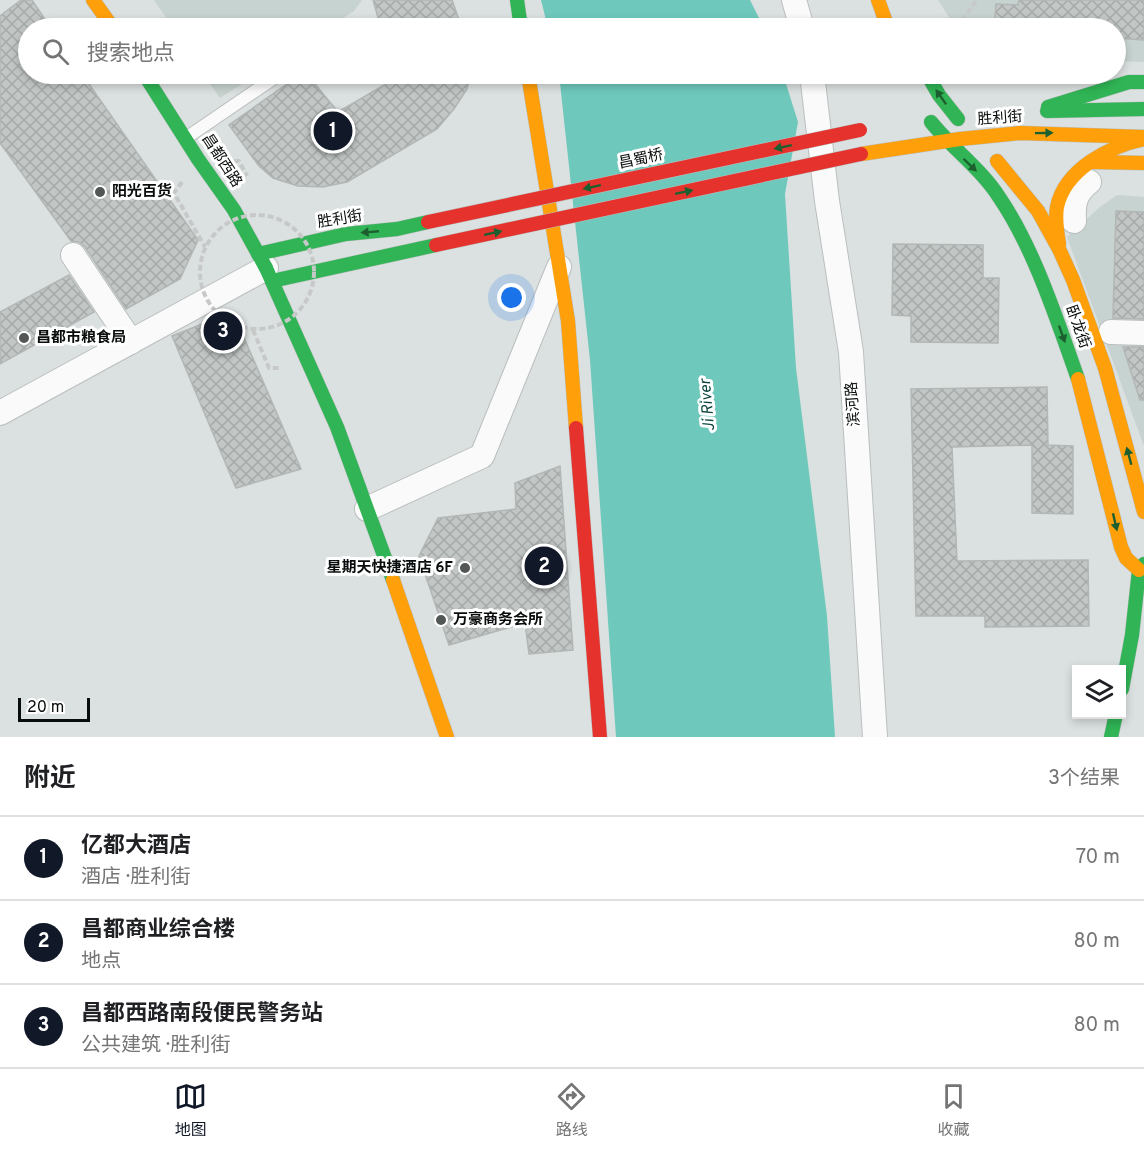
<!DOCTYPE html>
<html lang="zh">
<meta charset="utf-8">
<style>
body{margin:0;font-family:Overpass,"Noto Sans SC",sans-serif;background:#f6f6f6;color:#202124}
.controls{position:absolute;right:18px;bottom:18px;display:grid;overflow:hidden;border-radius:0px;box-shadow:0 3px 9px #0003}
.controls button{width:54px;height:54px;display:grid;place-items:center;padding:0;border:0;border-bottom:2px solid #e0e0e0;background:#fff;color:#202124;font:30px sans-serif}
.scale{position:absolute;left:18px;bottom:15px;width:72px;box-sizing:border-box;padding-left:6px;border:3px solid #090c0c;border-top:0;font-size:16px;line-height:21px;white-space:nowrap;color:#090c0c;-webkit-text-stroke:4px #fff;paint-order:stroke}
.you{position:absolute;left:512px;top:298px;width:21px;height:21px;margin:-15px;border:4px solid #fff;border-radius:50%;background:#1a73e8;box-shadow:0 0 0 9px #1a73e833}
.badge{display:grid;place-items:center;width:39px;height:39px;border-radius:50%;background:#111827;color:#fff;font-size:20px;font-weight:700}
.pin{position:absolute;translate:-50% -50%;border:3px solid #fff;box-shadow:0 2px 6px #0006}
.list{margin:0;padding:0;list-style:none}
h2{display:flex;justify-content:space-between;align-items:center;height:78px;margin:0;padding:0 24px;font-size:26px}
h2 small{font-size:20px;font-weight:400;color:#757577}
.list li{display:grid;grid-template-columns:39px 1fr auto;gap:18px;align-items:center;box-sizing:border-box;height:84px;padding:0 24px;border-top:2px solid #e0e0e0}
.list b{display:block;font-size:22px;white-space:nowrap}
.list p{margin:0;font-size:20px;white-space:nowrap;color:#757577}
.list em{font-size:20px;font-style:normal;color:#757577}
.icon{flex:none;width:33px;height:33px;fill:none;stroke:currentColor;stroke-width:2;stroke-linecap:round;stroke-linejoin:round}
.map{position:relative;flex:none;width:1144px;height:737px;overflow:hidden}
.search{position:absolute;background:#fff;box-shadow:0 3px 9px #0003;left:18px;right:18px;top:18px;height:66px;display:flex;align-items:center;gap:15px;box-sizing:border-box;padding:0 21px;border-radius:33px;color:#757577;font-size:22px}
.sheet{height:330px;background:#fff}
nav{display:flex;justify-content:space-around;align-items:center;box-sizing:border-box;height:84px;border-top:2px solid #e0e0e0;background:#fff;font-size:16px;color:#757577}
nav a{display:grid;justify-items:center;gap:3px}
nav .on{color:#111827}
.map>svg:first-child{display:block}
.built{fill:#c7d3d0}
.water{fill:#6fc8bc}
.building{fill:url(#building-cross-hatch);stroke:#b2b7b6;stroke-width:1.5}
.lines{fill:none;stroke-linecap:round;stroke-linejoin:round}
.lane-casing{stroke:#babfbe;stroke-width:14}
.street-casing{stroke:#babfbe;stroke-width:26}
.fast-casing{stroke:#babfbe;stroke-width:15}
.slow-casing{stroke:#babfbe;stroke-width:15}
.jam-casing{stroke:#babfbe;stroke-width:15}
.path{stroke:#c7c9c9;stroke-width:4;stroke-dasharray:6 3;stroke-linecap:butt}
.lane{stroke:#fafafa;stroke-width:12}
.street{stroke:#fafafa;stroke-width:24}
.fast{stroke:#30b455;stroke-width:14}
.slow{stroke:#ff9f0a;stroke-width:14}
.jam{stroke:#e5322d;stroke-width:14}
.jam-bridge-casing{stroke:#babfbe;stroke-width:15;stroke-linecap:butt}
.path-bridge{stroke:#c7c9c9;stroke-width:4;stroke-dasharray:6 3;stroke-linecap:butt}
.jam-bridge{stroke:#e5322d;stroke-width:14}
.oneway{fill:#1c6030}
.poi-dot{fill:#525756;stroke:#fff;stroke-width:2}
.labels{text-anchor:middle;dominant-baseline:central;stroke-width:6;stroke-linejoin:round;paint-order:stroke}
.street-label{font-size:15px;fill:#090c0c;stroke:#fff}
.poi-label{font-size:15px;font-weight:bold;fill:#090c0c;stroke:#fff;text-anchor:start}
.water-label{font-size:16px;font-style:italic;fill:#0d453d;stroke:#fff}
</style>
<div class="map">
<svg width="1144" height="737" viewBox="0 0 1144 737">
<defs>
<pattern id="building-cross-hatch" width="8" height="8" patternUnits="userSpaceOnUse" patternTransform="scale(1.5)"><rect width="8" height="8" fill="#c2c7c6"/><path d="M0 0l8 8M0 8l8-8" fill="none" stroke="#a5aaa9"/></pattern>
</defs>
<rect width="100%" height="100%" fill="#dbe1e0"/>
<g class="built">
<path d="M154 0H362L354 11 327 28H173Z"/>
<path d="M938 0H1144V62L1116 61V28H956Z"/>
<path d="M203 74H258L220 98Z"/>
<path d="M1117 195 1144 197V446L1067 237 1100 207Z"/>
</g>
<g class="water">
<path d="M541 0H750L764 28H548Z"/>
<path d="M559 74H783L798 122 785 194 796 368 827 616 835 737H616L590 360Z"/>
</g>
<g class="building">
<path d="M21 0H32L51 28H28V74H82L198 240 180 279 126 309 85 247 79 242 71 241 0 143V16Z"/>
<path d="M373 0H452L462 28H381Z"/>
<path d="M1019 0H1144V40L1116 38V28H994L996 4 1018 5Z"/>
<path d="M301 74H307L338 112 403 74H471L467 89 454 109 437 129 347 182 323 187 298 186 273 178 259 166 229 125Z"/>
<path d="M1116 211 1144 212V319L1113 318V316Z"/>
<path d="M893 244 983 245V278H999L998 343 911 342V316L892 315Z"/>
<path d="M69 275 94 312 0 364V312Z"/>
<path d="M210 321 216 328 232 334 242 333 301 469 236 488 172 336Z"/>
<path d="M1123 347H1144V400H1140Z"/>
<path d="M1047 387 1048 445 1073 446V514L1032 513V445L952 447 957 561 1088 560 1089 626 985 627V616H916L911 389Z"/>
<path d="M560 466 573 650 529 654 525 623 449 645 419 556 438 518 516 509 515 483Z"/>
</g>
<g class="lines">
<g class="lane-casing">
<path id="lane" d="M186 138 280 74"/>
</g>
<g class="street-casing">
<g id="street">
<path d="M794 0 802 28"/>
<path d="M812 74 827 201 851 352 875 737"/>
<path d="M1074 221C1073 203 1075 193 1089 182"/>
<path d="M73 255 131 342"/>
<path d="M1111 332 1144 333"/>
<path d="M0 413 266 268"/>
<path d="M367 509 482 456 559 267"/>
</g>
</g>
<g class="fast-casing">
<g id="fast">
<path d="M517 0 521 28"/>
<path d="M144 74 198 159 234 210 266 268"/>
<path d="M927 74 939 95 958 119"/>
<path d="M1048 107 1129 82H1144"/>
<path d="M1047 111 1144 109"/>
<path d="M931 122C952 148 982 170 999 197 1034 248 1057 320 1078 379"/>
<path d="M258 254 346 234 397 229 428 222"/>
<path d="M266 268 337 427 393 580"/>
<path d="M272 281 436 245"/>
<path d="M1122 689 1132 635 1139 570 1144 564"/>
<path d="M1111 737 1116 714"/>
</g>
</g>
<g class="slow-casing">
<g id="slow">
<path d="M93 0 113 28"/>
<path d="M878 0 888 28"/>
<path d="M528 74 568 321 576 428"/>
<path d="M861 154 960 139 1020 133 1144 137"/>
<path d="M997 161 1038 211 1059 249 1073 280 1105 368 1144 512"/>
<path d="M1094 162 1144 163"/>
<path d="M1059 244C1057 232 1055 219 1057 207 1065 169 1110 146 1144 139"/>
<path d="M1078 379 1121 547 1126 558 1139 570"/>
<path d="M393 580 447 737"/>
</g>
</g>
<g class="jam-casing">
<path id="jam" d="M576 428 600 737"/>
</g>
<g class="path">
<path d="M957 28 977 0"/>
<path d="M234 161H239L247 176"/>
<path d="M182 182 174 193 205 247"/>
<path d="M253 330 269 368H281"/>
</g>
<use href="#lane" class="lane"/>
<use href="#street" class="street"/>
<use href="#fast" class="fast"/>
<use href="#slow" class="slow"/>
<use href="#jam" class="jam"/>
<g class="jam-bridge-casing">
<g id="jam-bridge">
<path d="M428 222 860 130"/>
<path d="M436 245 861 154"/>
</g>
</g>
<circle class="path-bridge" cx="257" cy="272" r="57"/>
<use href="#jam-bridge" class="jam-bridge"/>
</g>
<defs><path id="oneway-solid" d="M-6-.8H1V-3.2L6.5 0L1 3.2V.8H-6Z" transform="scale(1.5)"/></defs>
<g class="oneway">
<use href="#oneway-solid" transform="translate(941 97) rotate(-125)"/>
<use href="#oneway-solid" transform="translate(1044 133) rotate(-1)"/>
<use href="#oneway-solid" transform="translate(783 147) rotate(168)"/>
<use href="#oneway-solid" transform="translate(970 165) rotate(44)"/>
<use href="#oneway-solid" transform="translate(592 187) rotate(168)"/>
<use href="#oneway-solid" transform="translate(684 192) rotate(-12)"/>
<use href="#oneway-solid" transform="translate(370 232) rotate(175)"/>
<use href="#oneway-solid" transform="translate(493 233) rotate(-12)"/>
<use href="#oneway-solid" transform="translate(1062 334) rotate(70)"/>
<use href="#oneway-solid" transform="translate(1129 456) rotate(-105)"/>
<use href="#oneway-solid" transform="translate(1115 522) rotate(77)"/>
</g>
<g class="poi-dot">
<circle cx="100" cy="192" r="6"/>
<circle cx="24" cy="338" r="6"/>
<circle cx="465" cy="568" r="6"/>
<circle cx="441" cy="620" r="6"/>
</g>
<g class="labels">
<g class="street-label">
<text transform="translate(1000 119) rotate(-4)">胜利街</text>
<text transform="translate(641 160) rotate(-12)">昌蜀桥</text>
<text transform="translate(221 161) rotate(57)">昌都西路</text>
<text transform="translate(340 220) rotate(-9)">胜利街</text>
<text transform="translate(1077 327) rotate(70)">卧龙街</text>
<text transform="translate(854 404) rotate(-94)">滨河路</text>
</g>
<g class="poi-label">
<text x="112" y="192">阳光百货</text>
<text x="36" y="338">昌都市粮食局</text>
<text x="453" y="568" text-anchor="end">星期天快捷酒店 6F</text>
<text x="453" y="620">万豪商务会所</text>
</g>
<g class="water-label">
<text transform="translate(708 405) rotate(-95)">Ji River</text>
</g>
</g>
</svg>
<div class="controls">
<button><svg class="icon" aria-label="layers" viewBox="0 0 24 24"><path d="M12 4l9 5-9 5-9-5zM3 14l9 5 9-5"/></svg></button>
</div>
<div class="scale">20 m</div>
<div class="you"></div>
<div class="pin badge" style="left:333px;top:131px">1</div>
<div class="pin badge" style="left:544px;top:566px">2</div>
<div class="pin badge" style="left:223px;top:331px">3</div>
<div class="search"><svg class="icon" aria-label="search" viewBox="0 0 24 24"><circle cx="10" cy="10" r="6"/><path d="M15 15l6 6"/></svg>搜索地点</div>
</div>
<section class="sheet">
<h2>附近<small>3个结果</small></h2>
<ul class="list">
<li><span class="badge">1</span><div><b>亿都大酒店</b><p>酒店 · 胜利街</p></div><em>70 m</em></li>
<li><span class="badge">2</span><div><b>昌都商业综合楼</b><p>地点</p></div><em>80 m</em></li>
<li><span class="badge">3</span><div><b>昌都西路南段便民警务站</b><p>公共建筑 · 胜利街</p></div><em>80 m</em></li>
</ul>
</section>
<nav>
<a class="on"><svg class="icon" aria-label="map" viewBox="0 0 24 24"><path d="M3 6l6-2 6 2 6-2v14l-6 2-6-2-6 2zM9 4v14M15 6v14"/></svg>地图</a>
<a><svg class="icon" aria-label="directions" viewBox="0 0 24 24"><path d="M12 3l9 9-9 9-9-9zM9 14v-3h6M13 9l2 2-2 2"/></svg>路线</a>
<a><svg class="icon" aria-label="saved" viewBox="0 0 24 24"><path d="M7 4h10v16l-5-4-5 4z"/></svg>收藏</a>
</nav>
